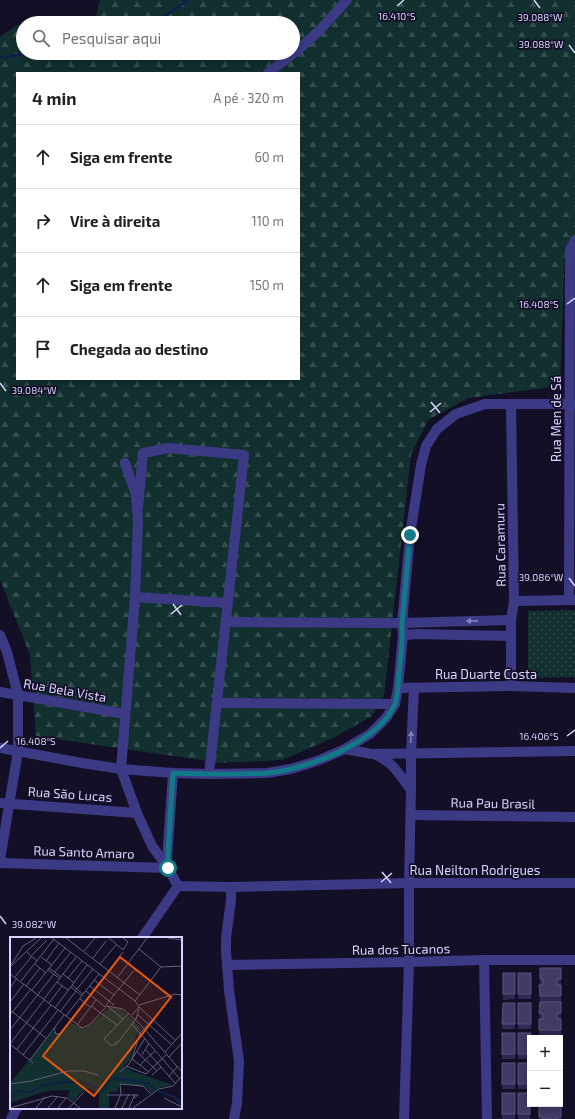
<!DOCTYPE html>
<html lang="pt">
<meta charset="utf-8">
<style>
body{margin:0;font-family:"Exo 2",sans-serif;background:#f2f2f2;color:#202124}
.controls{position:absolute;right:12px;bottom:12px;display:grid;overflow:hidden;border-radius:0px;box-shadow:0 2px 10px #0003}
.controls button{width:36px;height:36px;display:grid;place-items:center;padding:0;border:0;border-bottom:1px solid #e0e0e0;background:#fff;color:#202124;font:20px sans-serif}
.stop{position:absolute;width:12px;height:12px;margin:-9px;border:3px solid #127987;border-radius:50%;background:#fff}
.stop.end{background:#127987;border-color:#fff;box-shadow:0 1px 4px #0008}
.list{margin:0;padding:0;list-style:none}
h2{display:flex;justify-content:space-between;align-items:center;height:52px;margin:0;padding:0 16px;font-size:17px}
h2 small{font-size:13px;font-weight:400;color:#757577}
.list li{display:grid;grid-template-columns:26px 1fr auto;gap:12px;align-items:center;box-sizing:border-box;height:64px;padding:0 16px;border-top:1px solid #e0e0e0}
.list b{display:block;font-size:15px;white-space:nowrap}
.list em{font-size:13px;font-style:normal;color:#757577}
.icon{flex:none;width:22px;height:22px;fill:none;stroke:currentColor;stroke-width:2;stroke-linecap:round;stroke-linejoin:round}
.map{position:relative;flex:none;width:575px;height:1119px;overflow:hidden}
.search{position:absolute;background:#fff;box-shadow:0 2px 10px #0003;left:16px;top:16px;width:284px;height:44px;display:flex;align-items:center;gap:10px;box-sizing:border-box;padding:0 14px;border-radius:22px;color:#757577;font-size:15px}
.panel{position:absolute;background:#fff;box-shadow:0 2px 10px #0003;left:16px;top:72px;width:284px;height:308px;border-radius:0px}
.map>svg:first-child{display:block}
.grass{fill:url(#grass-dots)}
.forest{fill:url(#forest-firs);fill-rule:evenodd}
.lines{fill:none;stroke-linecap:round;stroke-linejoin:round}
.stream{stroke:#0c2248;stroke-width:3}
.minor{stroke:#3d3a85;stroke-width:10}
.wall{fill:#312854}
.building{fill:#433a66;stroke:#5a527e}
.oneway{fill:#837fbc}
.route{stroke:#127987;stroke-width:5}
.ticks{fill:none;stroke:#d9d4ff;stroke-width:1.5}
.labels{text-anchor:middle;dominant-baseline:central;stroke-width:3.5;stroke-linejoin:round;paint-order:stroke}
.street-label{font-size:13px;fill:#d9d4ff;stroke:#130f26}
.inset-river{fill:none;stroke:#0c2248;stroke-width:2}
.inset-road{fill:none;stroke:#625e7d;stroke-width:1}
.view{fill:#e8590c;fill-opacity:0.15;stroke:#e8590c;stroke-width:2}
.inset-edge{fill:none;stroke:#d9d4ff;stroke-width:2}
.ticks-label{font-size:10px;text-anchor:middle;fill:#d9d4ff;stroke:#130f26;stroke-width:3.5;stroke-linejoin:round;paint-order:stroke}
</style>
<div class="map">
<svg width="575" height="1119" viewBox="0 0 575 1119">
<defs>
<pattern id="grass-dots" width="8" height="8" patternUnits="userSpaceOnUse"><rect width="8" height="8" fill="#12302f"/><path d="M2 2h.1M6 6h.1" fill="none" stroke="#344d4e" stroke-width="1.8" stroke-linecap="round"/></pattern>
<pattern id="forest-firs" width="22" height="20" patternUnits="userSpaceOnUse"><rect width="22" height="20" fill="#12302f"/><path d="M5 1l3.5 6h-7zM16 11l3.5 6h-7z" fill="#344d4e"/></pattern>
</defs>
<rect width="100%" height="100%" fill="#130f26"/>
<path class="grass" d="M575 610V677L528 678V611Z"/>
<path class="forest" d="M100 0H575V245L565 248 560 386 468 398 428 420 411 455 384 696 372 716 333 738 282 760 221 763 36 736 30 655 0 580V37L17 25 23 24V53H293V23H43L95 19ZM17 73H299V379H17Z"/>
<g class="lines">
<g class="stream">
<path d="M155 23 188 0"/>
<path d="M0 58 24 54 44 53"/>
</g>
<g class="minor">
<path d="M268 73 299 49 320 30 347 0"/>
<path d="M125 463 136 495 138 521 135 597 121 769 137 813 152 846 168 868"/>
<path d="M138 508 143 453 168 448 244 455 209 774"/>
<path d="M135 597 228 603"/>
<path d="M569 600 570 250 575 240"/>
<path d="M514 601 575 600"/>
<path d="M226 622 402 623 511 620"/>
<path d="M0 635 7 652 18 695V751L0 860"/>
<path d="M403 635 417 634 511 636"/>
<path d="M511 686V620L514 601 511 405"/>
<path d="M398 688 511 686 575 688"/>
<path d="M0 692 125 714"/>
<path d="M217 703 395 704"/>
<path d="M0 748 82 763 121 769 173 773 209 774 267 773 291 769 317 761 345 749 358 741 370 734 386 718 395 704 398 688 403 635 402 623 410 535 421 465 426 446 437 429 456 414 485 404H575"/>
<path d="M345 749 372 754 575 751"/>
<path d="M374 754C392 761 400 775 411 790"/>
<path d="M173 773 167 859 168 868 178 886 231 887V900L226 938V951L229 990 239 1061 237 1103 234 1119"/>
<path d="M0 803 137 813"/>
<path d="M411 815 575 817"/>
<path d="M0 863 168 868"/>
<path d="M231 887 409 883H575"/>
<path d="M142 938 178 886"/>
<path d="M484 960 487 1119"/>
<path d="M227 965 409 962 484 960H575"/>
<path d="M11 1119 17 1108"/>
<path d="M404 1119 409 962V883L411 790V752L414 688"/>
</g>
</g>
<g class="wall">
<path d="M540 968H561V1119H539V1104H560V1038H539Z"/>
<path d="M503 973H515V999L503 1000Z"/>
<rect x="518" y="973" width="13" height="26"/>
<path d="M503 1003H515V1029H502Z"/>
<rect x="518" y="1003" width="13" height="26"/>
<rect x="502" y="1033" width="13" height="26"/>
<path d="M518 1033 530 1038V1059H518Z"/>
<rect x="502" y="1063" width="13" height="26"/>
<rect x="518" y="1063" width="12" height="26"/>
<rect x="502" y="1093" width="13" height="26"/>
<path d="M518 1093 530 1104V1119H518Z"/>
</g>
<g class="building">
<path d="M540 968H561V979H557V985H561V996H540L539 985H543V979H540Z"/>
<rect x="503" y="973" width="12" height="21"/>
<rect x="518" y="973" width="13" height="21"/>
<path d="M540 1002H561V1013H557V1019H561V1030H539V1019H543V1014L539 1013Z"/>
<path d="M503 1003H515V1024H502Z"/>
<rect x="518" y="1003" width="13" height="21"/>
<rect x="502" y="1033" width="13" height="21"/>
<path d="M518 1033H531L530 1054H518Z"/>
<path d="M539 1036H561V1048H560V1038H539Z"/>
<rect x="560" y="1053" width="1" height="12"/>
<rect x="502" y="1063" width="13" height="21"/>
<rect x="518" y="1063" width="12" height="21"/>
<rect x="560" y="1071" width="1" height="11"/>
<rect x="560" y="1088" width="1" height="11"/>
<rect x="502" y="1093" width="13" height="21"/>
<rect x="518" y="1093" width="12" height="21"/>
<path d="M539 1105H561V1117H557V1119H543V1117H539Z"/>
</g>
<defs><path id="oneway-solid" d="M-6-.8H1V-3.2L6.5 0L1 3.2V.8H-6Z"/></defs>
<g class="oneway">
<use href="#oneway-solid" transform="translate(472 621) rotate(179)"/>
<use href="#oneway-solid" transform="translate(411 737) rotate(-87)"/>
</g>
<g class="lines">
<path class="route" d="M168 868V851L173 773C196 774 218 774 240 774 249 773 259 774 268 773 307 769 378 743 395 704 398 695 398 684 399 674 401 657 403 640 402 623L410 535"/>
</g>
<path class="ticks" d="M534 0 540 8M397 6 404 0M569 45 575 53M567 304 575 298M0 383 6 391M431 402 440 413M430 412 441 403M569 578 575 586M173 604 181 615M171 614 182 605M567 736 575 730M0 748 8 741M382 872 391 883M381 882 392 873M0 916 6 924"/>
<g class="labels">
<g class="street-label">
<text transform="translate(556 419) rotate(-90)">Rua Men de Sá</text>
<text transform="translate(500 545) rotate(-91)">Rua Caramuru</text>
<text x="486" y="674">Rua Duarte Costa</text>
<text transform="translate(65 690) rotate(10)">Rua Bela Vista</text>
<text transform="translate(70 794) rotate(4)">Rua São Lucas</text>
<text transform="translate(493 803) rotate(1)">Rua Pau Brasil</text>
<text transform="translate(84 852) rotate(2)">Rua Santo Amaro</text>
<text x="475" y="870">Rua Neilton Rodrigues</text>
<text transform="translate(401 949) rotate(-1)">Rua dos Tucanos</text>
</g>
</g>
<g transform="translate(10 937)">
<rect width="172" height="172" fill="#130f26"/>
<path d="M100 70 111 72 131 91 126 99 121 122 114 129 122 134 163 148 151 150 142 156 135 149 109 147 108 154 99 155V171H89V156L77 150 63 164 57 159 60 153 37 154 0 166V146L43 94 51 98 61 86 75 92Z" fill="#12302f"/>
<path class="inset-river" d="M148 154 164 160 172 167M0 160 8 154 22 155 32 148 56 145 76 146 93 154 100 143 106 141 137 146 146 153"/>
<path class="inset-road" d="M42 1 125 64M56 1 130 58M99 1 113 13 118 5 113 1M158 1 172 3M74 14 85 1M17 15 27 24M22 18 37 3M31 20 42 28M83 21 96 4M36 24 49 6M25 27 36 36M90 27 106 8M1 28 13 9 26 1M0 30 31 1M151 30 172 29M39 31 51 40M38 33 49 41M99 34 113 15M45 35 61 15M0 37 72 91 79 88 97 69 113 72 129 86 172 135M53 37 64 46M5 40 22 19M58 41 72 24M107 41 137 1M84 43 104 58M11 44 44 2M47 45 58 53M62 48 73 57M16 49 30 31M80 49 104 68M61 50 72 59M0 51 7 41M67 52 83 32M22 53 55 11M76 54 95 70M34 62 66 20M70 62 80 70M0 65 14 47M39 66 52 49M129 68 165 57 172 58M81 69 107 88M95 69 126 31M97 69 113 82M129 70 165 103M45 71 77 28M0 73 36 101M50 75 66 54M0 78 21 52M122 78 129 70 125 64 151 30 129 12M128 78 161 107M56 79 89 37M122 87 169 141M67 88 86 63M44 91 46 97H51L75 66M0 93 44 37M107 104 102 109 94 102 119 76M0 107 34 63M0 107 23 126M105 109 126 82 129 72M7 112 41 68M136 113 165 146M127 115 147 134M155 115 172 96M13 118 48 73M132 118 139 106M159 120 172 106M122 122 130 96 143 82M122 122 139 135M20 123 54 78M130 128 145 114M116 129 136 137 157 117M110 135 119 127 135 101M142 138 151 130M159 139 168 129M0 147 21 144 58 134H74L88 138M97 158H128L123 162M154 161 172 170M0 171 42 159 57 161 70 171M26 171 35 160M38 171 47 160M48 171 56 161M59 171 74 155M105 171 111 157 110 147 133 149 141 157M112 171 119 157M119 171 125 157M123 171 149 152 163 149 172 139"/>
<path class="view" d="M110 20 161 60 84 159 33 119Z"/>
<rect width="172" height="172" class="inset-edge"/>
</g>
<g class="ticks-label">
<text x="397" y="20">16.410°S</text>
<text x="540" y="21">39.088°W</text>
<text x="541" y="48">39.088°W</text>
<text x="539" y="308">16.408°S</text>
<text x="34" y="394">39.084°W</text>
<text x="541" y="581">39.086°W</text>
<text x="539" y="740">16.406°S</text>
<text x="36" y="745">16.408°S</text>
<text x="34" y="928">39.082°W</text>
</g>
</svg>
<div class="controls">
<button>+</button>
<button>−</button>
</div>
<div class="stop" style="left:168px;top:868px"></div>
<div class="stop end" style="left:410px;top:535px"></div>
<div class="search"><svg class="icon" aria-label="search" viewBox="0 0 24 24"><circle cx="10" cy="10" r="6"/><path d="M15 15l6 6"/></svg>Pesquisar aqui</div>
<section class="panel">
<h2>4 min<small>A pé · 320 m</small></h2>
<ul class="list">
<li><svg class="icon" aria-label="ahead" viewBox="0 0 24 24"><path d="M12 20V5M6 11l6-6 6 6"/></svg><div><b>Siga em frente</b></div><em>60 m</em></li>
<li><svg class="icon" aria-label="right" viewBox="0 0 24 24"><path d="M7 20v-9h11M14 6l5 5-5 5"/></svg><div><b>Vire à direita</b></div><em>110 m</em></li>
<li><svg class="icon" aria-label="ahead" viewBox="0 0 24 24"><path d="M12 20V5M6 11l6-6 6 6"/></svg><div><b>Siga em frente</b></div><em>150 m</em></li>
<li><svg class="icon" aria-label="arrive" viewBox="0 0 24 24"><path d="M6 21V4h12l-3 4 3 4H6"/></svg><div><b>Chegada ao destino</b></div></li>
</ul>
</section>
</div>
